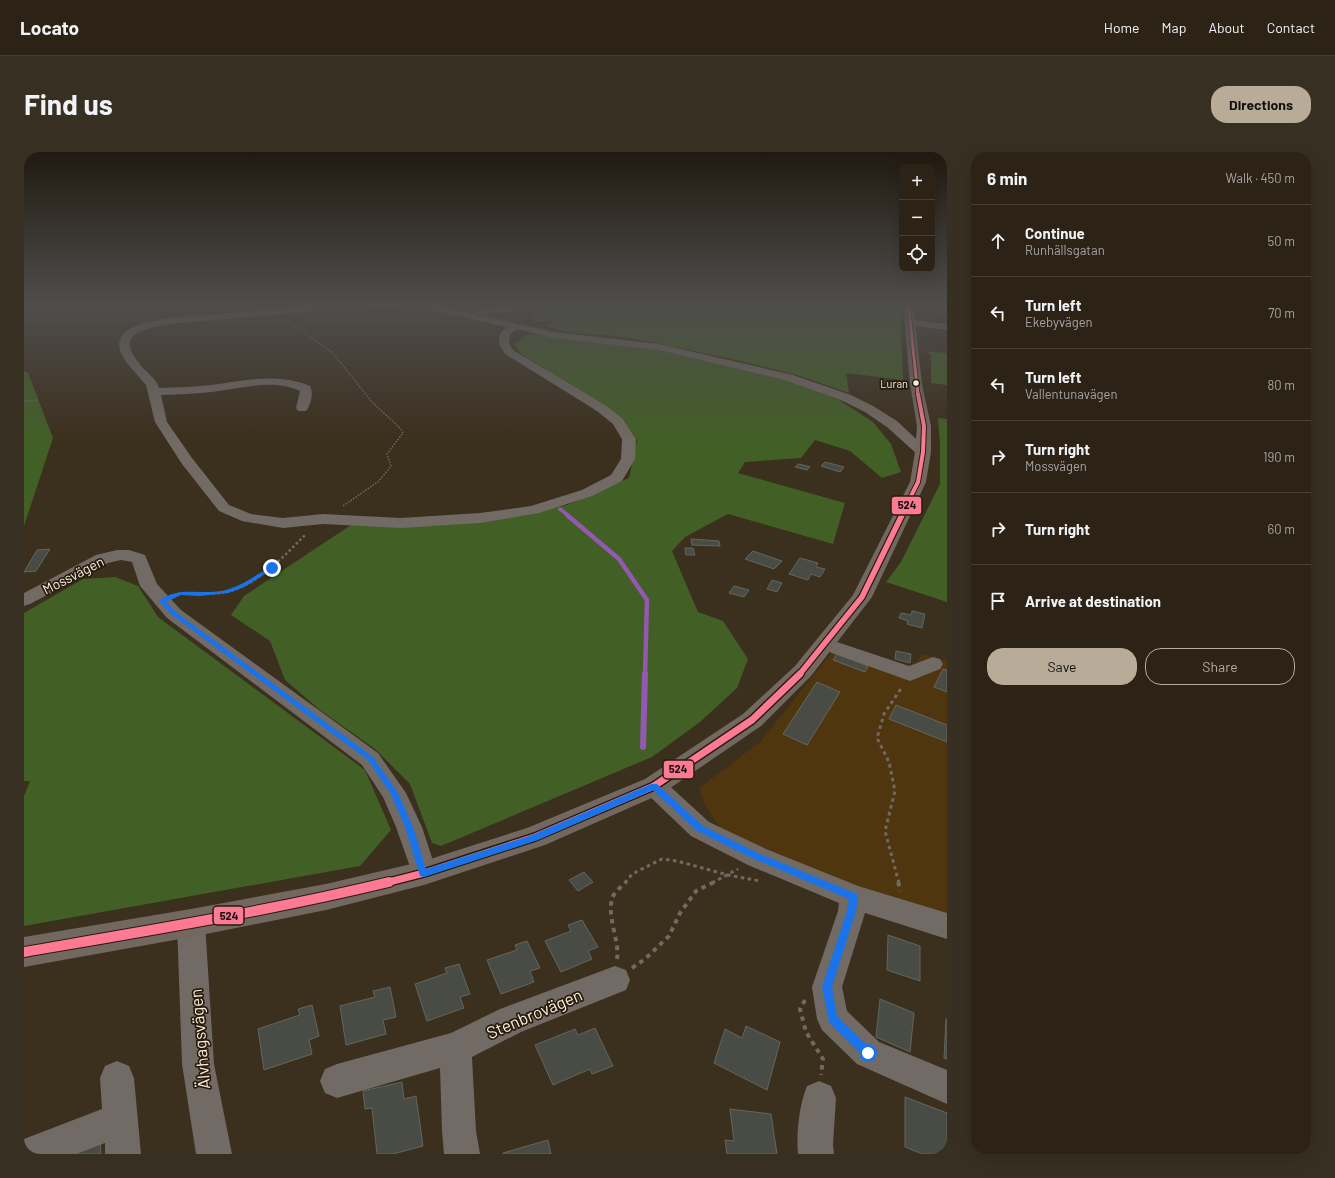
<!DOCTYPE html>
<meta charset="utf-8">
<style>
body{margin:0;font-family:Barlow,sans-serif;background:#382f23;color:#f1f3f6}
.controls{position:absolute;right:12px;top:12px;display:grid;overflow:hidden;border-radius:8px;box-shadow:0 4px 16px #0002}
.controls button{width:36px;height:36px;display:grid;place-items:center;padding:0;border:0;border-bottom:1px solid #484035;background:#2c2316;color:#f1f3f6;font:20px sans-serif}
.stop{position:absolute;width:12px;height:12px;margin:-9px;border:3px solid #1a73e8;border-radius:50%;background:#fff}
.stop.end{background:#1a73e8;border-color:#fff;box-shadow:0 1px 4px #0008}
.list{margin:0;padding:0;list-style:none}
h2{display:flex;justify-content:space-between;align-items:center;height:52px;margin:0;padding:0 16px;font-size:17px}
h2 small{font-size:13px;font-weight:400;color:#a6a4a1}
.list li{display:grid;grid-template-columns:26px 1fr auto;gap:12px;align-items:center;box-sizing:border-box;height:72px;padding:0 16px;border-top:1px solid #484035}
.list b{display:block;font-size:15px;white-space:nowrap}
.list p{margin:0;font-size:13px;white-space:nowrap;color:#a6a4a1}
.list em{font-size:13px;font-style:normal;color:#a6a4a1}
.actions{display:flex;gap:8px;padding:12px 16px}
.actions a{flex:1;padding:9px 0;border:1px solid #b8ab98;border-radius:16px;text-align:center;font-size:14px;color:#b8ab98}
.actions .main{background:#b8ab98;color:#111}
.icon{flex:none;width:22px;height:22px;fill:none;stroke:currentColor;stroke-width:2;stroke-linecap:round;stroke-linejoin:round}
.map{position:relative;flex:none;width:923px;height:1002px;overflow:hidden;border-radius:16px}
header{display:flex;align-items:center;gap:24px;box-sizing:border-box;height:56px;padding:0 20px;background:#2c2316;border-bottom:1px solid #484035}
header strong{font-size:19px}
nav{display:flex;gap:22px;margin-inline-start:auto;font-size:14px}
.intro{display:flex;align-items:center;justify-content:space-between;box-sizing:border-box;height:96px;padding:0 24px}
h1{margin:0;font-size:28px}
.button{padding:10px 18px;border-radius:16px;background:#b8ab98;color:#111;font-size:14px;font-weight:700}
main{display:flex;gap:24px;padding:0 24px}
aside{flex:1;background:#2c2316;border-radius:16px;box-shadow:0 4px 16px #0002}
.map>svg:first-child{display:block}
.built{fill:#50360f}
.green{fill:#425f26}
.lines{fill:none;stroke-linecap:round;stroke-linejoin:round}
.stream-far3{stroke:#9358af;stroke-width:2.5}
.stream-far2{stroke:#9358af;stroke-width:3.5}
.stream-far1{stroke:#9358af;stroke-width:4.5}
.stream{stroke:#9358af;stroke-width:6}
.building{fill:#484c44;stroke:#62675e}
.path-far3{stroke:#716962;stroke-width:1.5;stroke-dasharray:1.5 1.5;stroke-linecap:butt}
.path-far2{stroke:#716962;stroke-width:2.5;stroke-dasharray:2.5 2.5;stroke-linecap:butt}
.path-far1{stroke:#716962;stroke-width:3;stroke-dasharray:3.5 3.5;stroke-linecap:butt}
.path{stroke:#716962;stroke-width:4;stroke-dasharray:4.5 4.5;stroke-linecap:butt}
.minor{fill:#726a64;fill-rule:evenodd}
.major{fill:#736860;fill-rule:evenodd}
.bus-1-far4-casing{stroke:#261c0e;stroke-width:4.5}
.bus-1-far3-casing{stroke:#261c0e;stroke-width:6}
.bus-1-far2-casing{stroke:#261c0e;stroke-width:8}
.bus-1-far1-casing{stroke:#261c0e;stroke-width:10}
.bus-1-casing{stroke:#261c0e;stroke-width:12}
.bus-1-far4{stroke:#fe7a93;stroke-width:3}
.bus-1-far3{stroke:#fe7a93;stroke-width:4}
.bus-1-far2{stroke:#fe7a93;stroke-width:5.5}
.bus-1-far1{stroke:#fe7a93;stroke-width:7}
.bus-1{stroke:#fe7a93;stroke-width:10}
.route{fill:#1a73e8}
.bus-dot{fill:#fceedb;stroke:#261c0e;stroke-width:1.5}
.labels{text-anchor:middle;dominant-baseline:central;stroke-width:3.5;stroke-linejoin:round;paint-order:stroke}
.far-bus-label{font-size:11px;fill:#fceedb;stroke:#261c0e;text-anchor:end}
.street-label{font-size:14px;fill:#fceedb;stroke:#261c0e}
.near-street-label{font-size:17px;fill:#fceedb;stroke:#261c0e}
.line-badge{stroke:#261c0e;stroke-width:1.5}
.pale-badge-label{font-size:11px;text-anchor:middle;font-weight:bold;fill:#111}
</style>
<header>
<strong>Locato</strong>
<nav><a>Home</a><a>Map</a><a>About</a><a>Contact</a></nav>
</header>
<div class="intro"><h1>Find us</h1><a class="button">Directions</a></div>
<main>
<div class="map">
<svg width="923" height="1002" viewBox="0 0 923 1002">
<rect width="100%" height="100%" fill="#3b2f1d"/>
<path class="built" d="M813 494 889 517 898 502 923 509V767L810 730 698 678 680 652 675 636 736 590Z"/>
<g class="green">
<path d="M519 150H876L879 228 822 221 825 241 776 224 721 210 632 191 592 184 547 181 522 174 528 171 520 160Z"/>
<path d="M505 182 629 196 758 226 815 248 849 270 867 292 877 320 858 326 826 299 791 288 777 306 721 310 714 321 821 351 809 392 704 362 661 385 648 399 674 460 699 469 724 507 713 536 676 570 628 605 417 694 408 691 386 632 351 597 296 558 261 528 246 489 207 463 220 444 327 373 466 369 543 353 605 326 613 288 600 268 496 201 490 192Z"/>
<path d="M901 199 923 201V233L907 231V203Z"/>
<path d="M0 219 4 221 29 286 0 374Z"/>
<path d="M914 266 923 267V450L862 430 877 410 916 332V293Z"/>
<path d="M91 425 114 434 134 465 341 618 367 678 336 714 0 774V644L6 629H0V461L59 427Z"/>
</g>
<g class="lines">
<path class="stream-far3" d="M759 150 769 154"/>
<path class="stream-far2" d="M536 357 545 364"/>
<path class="stream-far1" d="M543 363 595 407 623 448 621 523"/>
<path class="stream" d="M619 595 621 522"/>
</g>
<g class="building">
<path d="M917 155 923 156V161H914L913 157H917Z"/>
<path d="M518 162 523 168 512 169 508 163Z"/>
<path d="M801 310 820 315 816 320 797 314Z"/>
<path d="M775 312 786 315 783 318 771 315Z"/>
<path d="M667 387 695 389 696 394 668 393Z"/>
<path d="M661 396H669L671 403H662Z"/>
<path d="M26 397 12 419 0 420 13 398Z"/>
<path d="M729 399 758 409 750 417 721 407Z"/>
<path d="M776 406 794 411 792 415 801 417 796 425 787 422 784 428 765 422Z"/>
<path d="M748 428 758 431 753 440 743 437Z"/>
<path d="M710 434 725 438 720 445 705 441Z"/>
<path d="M888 459 901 462 898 476 883 472 884 469 875 466 877 461 887 463Z"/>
<path d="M872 499 887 502 886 511 871 507Z"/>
<path d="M813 502 844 514 841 520 809 508Z"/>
<path d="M919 517 923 518V540L910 535Z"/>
<path d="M793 530 816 540 783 593 759 582Z"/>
<path d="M872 553 923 573V590L865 567Z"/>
<path d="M560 720 569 730 554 739 545 728Z"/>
<path d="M558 768 574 795 564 799 568 807 537 820 521 789 547 779 544 773Z"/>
<path d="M864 783 896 794V829L863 818Z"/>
<path d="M503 789 516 816 506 819 510 830 477 842 463 808 493 798 491 793Z"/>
<path d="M435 812 446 842 436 845 440 856 403 869 391 832 423 821 421 816Z"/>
<path d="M366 835 372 865 359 868 362 882 322 893 316 854 351 845 349 839Z"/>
<path d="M856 847 890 861 886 900 852 885Z"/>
<path d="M288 853 295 884 285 888 288 902 240 918 234 877 276 863 274 857Z"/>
<path d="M922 867H923V907L920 906Z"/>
<path d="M722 874 756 890 743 938 690 911 701 877 718 886Z"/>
<path d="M571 876 589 914 568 922 566 917 529 933 511 893 551 877 554 883Z"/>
<path d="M378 930 380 947 392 944 399 994 369 1002H353L348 956 341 957 339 939Z"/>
<path d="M881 945 923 961V1002H898L881 995Z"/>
<path d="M706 957 747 962 753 1002H703L701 988 710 989Z"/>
<path d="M524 988 527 1002H479V1001Z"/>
<path d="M76 989 77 1002H49Z"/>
</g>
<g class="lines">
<g class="path-far3">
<path d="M146 150 169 155"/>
<path d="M265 170 309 201 348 250 377 277 379 281 363 302 367 314 355 329 319 354"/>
<path d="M0 249 14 248"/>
</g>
<path class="path-far2" d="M153 442C168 441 188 443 203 440 235 432 259 405 282 382"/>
<g class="path-far1">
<path d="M601 731 608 722 638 707 653 709 704 723 736 729"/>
<path d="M688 731 714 717"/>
<path d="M875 731 861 679 871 639 865 610 853 586 860 562 878 535"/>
</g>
<g class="path">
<path d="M874 730 877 739"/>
<path d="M593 807C596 790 583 766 588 747 589 741 598 734 602 730"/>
<path d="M608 816 621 807 645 784 656 761 672 739 690 730"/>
<path d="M781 848 776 857 782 880 799 907 797 923"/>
</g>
<g class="minor">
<path d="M365 151 412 153 530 180 635 192 769 223 827 243 849 254 873 269 906 300 904 303 899 304 894 303 863 275 841 260 819 249 761 228 635 198 530 186 493 177 486 182 485 191 489 198 581 253 599 267 612 287 611 307 598 329 568 344 515 361 456 371 377 376 299 372 259 376 218 369 195 359 158 312 131 270 122 233 102 210 96 199 95 191 99 182 105 177 119 171 145 166 290 153ZM365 157 412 159 483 175 476 181 475 191 481 202 573 259 589 272 598 287 597 307 587 323 558 338 507 354 456 361 377 366 299 362 259 366 227 362 205 353 168 306 143 270 137 243C153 242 170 242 187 240 215 237 249 226 276 239L272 256 274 259H282C287 252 290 241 286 234 254 220 220 229 187 233 170 235 152 235 135 236 133 228 126 223 120 217 90 184 112 178 145 172L290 159Z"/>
<path d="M488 154 491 155 493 157 491 159 456 163 451 160 456 157Z"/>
<path d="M887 168 923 172V178L884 173 882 171 884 169Z"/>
<path d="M93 398H105L121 403 133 432 157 458 354 601 382 641 398 675 413 721 409 729 400 732 391 729 372 675 359 645 338 613 143 466 116 434 108 410 97 408 84 411 6 452 0 454V441L72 403Z"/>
<path d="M801 486 885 514 909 505 916 507 919 512 916 517 886 529 794 496 791 492 794 488Z"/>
<path d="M630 625 639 628 685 670 742 697 834 734 923 761V787L841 761 818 835 823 859 855 890 923 918V952L833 912 798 878 793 867 788 835 814 759 815 751 724 713 667 684 621 640 618 634 621 628Z"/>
<path d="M167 758 177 762 181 771 190 912 208 1002H172L158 912 153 771 157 762Z"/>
<path d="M591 814 602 818 606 828 602 838 497 880 448 905 452 979 456 1002H420L418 979 416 916 313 946 301 941 296 929 301 917 313 912 427 881 476 857Z"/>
<path d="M93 909 105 914 110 926 117 1002H81V991L52 1002H0V987L78 957 76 926 81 914Z"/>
<path d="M795 929 807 934 812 946 809 993 810 1002H774C772 981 775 954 783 934Z"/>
</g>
<path class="major" d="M879 150H889L898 232 907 274V300L902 330 848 445 787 524 737 574 639 641 521 693 400 733 302 758 167 785 0 815V785L167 757 302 732 400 709 503 676 621 627 719 562 771 514 829 443 886 330 891 300 893 274 886 232Z"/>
<g class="bus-1-far4-casing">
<path id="bus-1-far4" d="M884 150 894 243"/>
</g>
<g class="bus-1-far3-casing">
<path id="bus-1-far3" d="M877 364 894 330 899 300 900 274 894 242"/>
</g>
<g class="bus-1-far2-casing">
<path id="bus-1-far2" d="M775 523 838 445 878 363"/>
</g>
<g class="bus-1-far1-casing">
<path id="bus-1-far1" d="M361 731 400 721 511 685 630 634 728 568 776 522"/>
</g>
<g class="bus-1-casing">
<path id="bus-1" d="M0 800C122 779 245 759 365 730"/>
</g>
<use href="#bus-1-far4" class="bus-1-far4"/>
<use href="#bus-1-far3" class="bus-1-far3"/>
<use href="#bus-1-far2" class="bus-1-far2"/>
<use href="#bus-1-far1" class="bus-1-far1"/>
<use href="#bus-1" class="bus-1"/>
</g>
<linearGradient id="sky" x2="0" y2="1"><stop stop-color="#201a10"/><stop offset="0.52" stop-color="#4f4d4c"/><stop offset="1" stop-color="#4f4d4c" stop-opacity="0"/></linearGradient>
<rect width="923" height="291" fill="url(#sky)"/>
<path class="route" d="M246 415 251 416 220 435 204 441 176 444 157 443 142 450 153 461 349 605 374 641 389 675 402 717 508 683 627 632H633L679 674 736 702 833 742 834 745 832 759 808 835 813 864 848 898 849 901 848 905 844 907 840 905 805 870 798 835 823 759 825 747 730 707 673 679 629 638 514 688 400 725 396 724 381 675 367 642 344 608 148 463 135 449C155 433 179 444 202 438 218 434 232 423 246 415Z"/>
<circle class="bus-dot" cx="892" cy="231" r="3.5"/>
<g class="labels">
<g class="far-bus-label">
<text x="884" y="231">Luran</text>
</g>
<g class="street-label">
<text transform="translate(49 423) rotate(-27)">Mossvägen</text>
</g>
<g class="near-street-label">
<text transform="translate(510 861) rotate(-23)">Stenbrovägen</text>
<text transform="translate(175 887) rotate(-95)">Älvhagsvägen</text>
</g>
</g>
<g class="line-badge">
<rect x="867" y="344" width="31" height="19" rx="4" fill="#fe7a93"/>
<rect x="639" y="608" width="31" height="19" rx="4" fill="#fe7a93"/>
<rect x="189" y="754" width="31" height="19" rx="4" fill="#fe7a93"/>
</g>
<g class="pale-badge-label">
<text x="883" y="357">524</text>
<text x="654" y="621">524</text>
<text x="205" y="768">524</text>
</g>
</svg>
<div class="controls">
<button>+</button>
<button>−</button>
<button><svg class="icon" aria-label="locate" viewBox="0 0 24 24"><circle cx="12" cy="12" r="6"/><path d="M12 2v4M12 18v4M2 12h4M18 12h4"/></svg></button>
</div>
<div class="stop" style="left:844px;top:901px"></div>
<div class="stop end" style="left:248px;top:416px"></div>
</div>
<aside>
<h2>6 min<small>Walk · 450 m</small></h2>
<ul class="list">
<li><svg class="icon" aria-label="ahead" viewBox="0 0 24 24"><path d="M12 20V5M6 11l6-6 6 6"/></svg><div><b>Continue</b><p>Runhällsgatan</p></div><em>50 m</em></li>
<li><svg class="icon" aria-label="left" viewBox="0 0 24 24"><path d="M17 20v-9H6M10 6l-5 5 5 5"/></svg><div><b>Turn left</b><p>Ekebyvägen</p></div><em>70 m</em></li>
<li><svg class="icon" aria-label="left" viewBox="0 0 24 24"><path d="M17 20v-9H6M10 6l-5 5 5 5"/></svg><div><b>Turn left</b><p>Vallentunavägen</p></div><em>80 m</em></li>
<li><svg class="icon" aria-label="right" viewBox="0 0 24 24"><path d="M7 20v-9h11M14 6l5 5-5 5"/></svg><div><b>Turn right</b><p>Mossvägen</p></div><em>190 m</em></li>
<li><svg class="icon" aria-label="right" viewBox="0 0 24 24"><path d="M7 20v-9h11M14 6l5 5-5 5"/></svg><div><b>Turn right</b></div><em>60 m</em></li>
<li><svg class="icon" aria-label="arrive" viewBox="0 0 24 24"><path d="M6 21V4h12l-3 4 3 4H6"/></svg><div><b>Arrive at destination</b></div></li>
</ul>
<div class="actions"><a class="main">Save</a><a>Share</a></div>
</aside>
</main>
